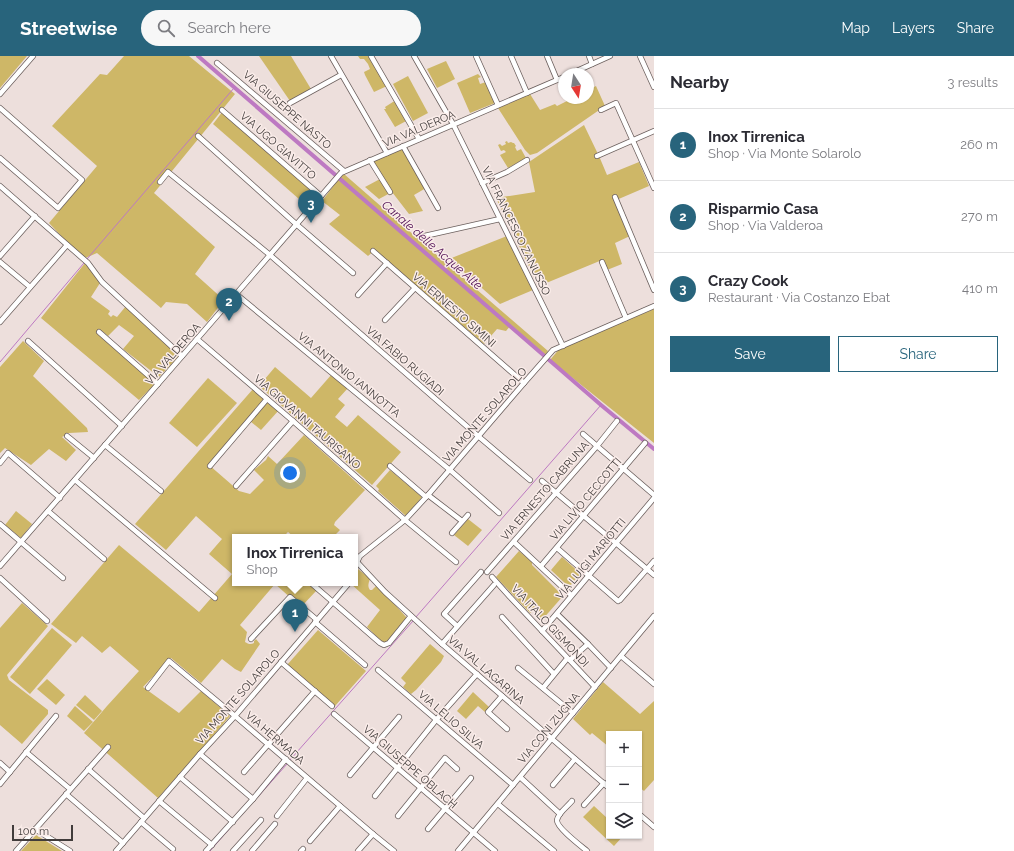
<!DOCTYPE html>
<meta charset="utf-8">
<style>
body{margin:0;font-family:Raleway,sans-serif;background:#f7f7f7;color:#2b2b33}
.controls{position:absolute;right:12px;bottom:12px;display:grid;overflow:hidden;border-radius:0px;box-shadow:0 1px 3px #0004}
.controls button{width:36px;height:36px;display:grid;place-items:center;padding:0;border:0;border-bottom:1px solid #e1e1e2;background:#fff;color:#2b2b33;font:20px sans-serif}
.compass{position:absolute;left:558px;top:12px;width:36px;height:36px;border-radius:50%;background:#fff;box-shadow:0 1px 3px #0004;rotate:168deg}
.scale{position:absolute;left:12px;bottom:10px;width:61px;box-sizing:border-box;padding-left:4px;border:2px solid #413c3b;border-top:0;font-size:11px;line-height:14px;white-space:nowrap;color:#413c3b;-webkit-text-stroke:3px #faece9;paint-order:stroke}
.you{position:absolute;left:290px;top:417px;width:14px;height:14px;margin:-10px;border:3px solid #fff;border-radius:50%;background:#1a73e8;box-shadow:0 0 0 6px #1a73e833}
.badge{display:grid;place-items:center;width:26px;height:26px;border-radius:50%;background:#28647c;color:#fff;font-size:13px;font-weight:700}
.pin{position:absolute;translate:-50% -33px;filter:drop-shadow(0 1px 2px #0008)}
.pin::after{content:'';position:absolute;top:21px;width:14px;height:12px;background:inherit;clip-path:polygon(0 0,100% 0,50% 100%)}
.popup{position:absolute;left:232px;top:478px;width:126px;height:52px;box-sizing:border-box;display:grid;place-content:center;border-radius:0px;background:#fff;filter:drop-shadow(0 1px 3px #0005);font-size:13px;white-space:nowrap;color:#7c7c81}
.popup b{font-size:15px;color:#2b2b33}
.popup::after{content:'';position:absolute;left:50%;top:100%;margin-left:-8px;border:8px solid transparent;border-top-color:#fff}
.list{margin:0;padding:0;list-style:none}
h2{display:flex;justify-content:space-between;align-items:center;height:52px;margin:0;padding:0 16px;font-size:17px}
h2 small{font-size:13px;font-weight:400;color:#7c7c81}
.list li{display:grid;grid-template-columns:26px 1fr auto;gap:12px;align-items:center;box-sizing:border-box;height:72px;padding:0 16px;border-top:1px solid #e1e1e2}
.list b{display:block;font-size:15px;white-space:nowrap}
.list p{margin:0;font-size:13px;white-space:nowrap;color:#7c7c81}
.list em{font-size:13px;font-style:normal;color:#7c7c81}
.actions{display:flex;gap:8px;padding:12px 16px}
.actions a{flex:1;padding:9px 0;border:1px solid #28647c;border-radius:0px;text-align:center;font-size:14px;color:#28647c}
.actions .main{background:#28647c;color:#fff}
.icon{flex:none;width:22px;height:22px;fill:none;stroke:currentColor;stroke-width:2;stroke-linecap:round;stroke-linejoin:round}
.map{position:relative;flex:none;width:654px;height:795px;overflow:hidden}
header{display:flex;align-items:center;gap:24px;box-sizing:border-box;height:56px;padding:0 20px;background:#28647c;color:#fff}
header strong{font-size:19px}
nav{display:flex;gap:22px;margin-inline-start:auto;font-size:14px}
.search{width:280px;height:36px;background:#f7f7f7;display:flex;align-items:center;gap:10px;box-sizing:border-box;padding:0 14px;border-radius:22px;color:#7c7c81;font-size:15px}
main{display:flex}
aside{flex:1;background:#fff}
.map>svg:first-child{display:block}
.green{fill:#ceb767}
.lines{fill:none;stroke-linecap:round;stroke-linejoin:round}
.stream{stroke:#bd79c2;stroke-width:1}
.canal{stroke:#bd79c2;stroke-width:4}
.minor-casing{stroke:#6c605e;stroke-width:6}
.minor{stroke:#fff;stroke-width:4.5}
.labels{text-anchor:middle;dominant-baseline:central;stroke-width:3;stroke-linejoin:round;paint-order:stroke}
.street-label{font-size:11px;fill:#413c3b;stroke:#faece9}
.water-label{font-size:12px;font-style:italic;fill:#4d0c52;stroke:#faece9}
</style>
<header>
<strong>Streetwise</strong>
<div class="search"><svg class="icon" aria-label="search" viewBox="0 0 24 24"><circle cx="10" cy="10" r="6"/><path d="M15 15l6 6"/></svg>Search here</div>
<nav><a>Map</a><a>Layers</a><a>Share</a></nav>
</header>
<main>
<div class="map">
<svg width="654" height="795" viewBox="0 0 654 795">
<rect width="100%" height="100%" fill="#eddfdc"/>
<g class="green">
<path d="M0 0H27L0 32Z"/>
<path d="M124 0H189L235 38 154 137 215 191 195 218 224 244 207 266 187 248 166 246 161 252 97 197 83 203 49 167 97 110 52 70 100 18 107 19Z"/>
<path d="M259 0H291L311 33 290 45Z"/>
<path d="M358 0H372L387 30 374 36 365 19 364 16 370 13 368 8 364 3H360Z"/>
<path d="M446 5 455 23 437 32 427 13Z"/>
<path d="M478 18 481 21 478 22 480 28 486 26 495 47 470 57 457 27Z"/>
<path d="M408 20 428 57 413 65 393 28Z"/>
<path d="M596 30 605 50 537 97 530 99 525 94 498 52 530 38 540 54 555 48 557 50 567 45V43L570 42H588V34Z"/>
<path d="M396 44 408 64 395 71 384 53H386L385 51Z"/>
<path d="M223 55 318 138 307 150 213 68Z"/>
<path d="M584 69 597 96V100H599L607 119 639 106 649 130 614 145 630 180 615 187 622 208 607 214 602 204 539 230 538 229 496 142 535 136 529 106Z"/>
<path d="M507 85 508 87 511 86 513 87H514L516 90 515 91 517 95 521 93 526 102 508 112 500 99 506 96 504 94 501 95 498 89 500 88 502 90 506 88 505 86Z"/>
<path d="M402 91 426 132 414 139 423 155 409 158 392 136 379 143 365 131 380 123 369 106Z"/>
<path d="M344 118 439 201 548 295 545 299 511 269 506 275 497 273 484 288 375 194 368 200 329 168 340 159 322 145 338 124Z"/>
<path d="M507 180 533 234 500 248 449 203Z"/>
<path d="M85 207 100 227 91 241 110 255 108 258 111 261 113 259 117 261 126 250 180 299 159 321 123 293 134 280 119 269 108 280 102 275 99 279 155 328 139 344 41 262Z"/>
<path d="M654 253V387L550 304 560 292Z"/>
<path d="M23 285 44 305 33 320 87 372 88 376 69 377 62 381 76 394 66 405 49 393 31 409 5 392 0 397V311Z"/>
<path d="M275 311 311 342 332 318 348 332 338 343 345 349 335 361 347 371 358 359 401 396 372 429 259 330Z"/>
<path d="M208 322 237 347 197 391 169 367Z"/>
<path d="M253 333 265 343 209 409 239 435 250 438 264 424 254 414 266 404 268 400 277 408 304 379 365 434 335 466 334 469 340 474 333 481H294L288 476 283 481H235V527H309L317 534 301 551 275 528 240 569 247 576 245 586C248 588 251 589 254 587V585L256 583 260 588 241 616 235 613 222 603 201 627 171 602 143 631 179 657 201 635 230 660 206 688 158 742 84 677 107 650 139 615 110 590 102 597 82 580 76 587 51 568 119 489 199 556 232 518 209 498 222 483 196 460 166 494 135 468Z"/>
<path d="M268 345 279 354 261 374 250 365Z"/>
<path d="M390 414 422 441 406 460 378 435 379 433 376 430Z"/>
<path d="M16 455 32 468 21 482 5 469Z"/>
<path d="M468 463 482 474 468 490 454 479Z"/>
<path d="M519 495 532 506V509L563 540 542 564 538 561 539 556 538 554 535 553 530 557 496 521Z"/>
<path d="M562 501 581 518 569 531 551 514Z"/>
<path d="M358 513C362 517 366 518 370 523 369 526 367 530 370 534H372L377 529 407 562 386 588 381 585 367 571 380 554 351 528 352 527H355C355 522 354 516 358 513Z"/>
<path d="M22 547 48 570 7 619 9 624 48 654V658L22 688 0 669V572Z"/>
<path d="M52 572 72 589 30 638 10 621Z"/>
<path d="M318 574 366 615 335 650 287 609Z"/>
<path d="M430 588 444 600 441 606 416 634 411 638 403 631 406 627 401 622Z"/>
<path d="M47 623 65 639 56 649 37 633Z"/>
<path d="M603 626 640 658 654 645V724L644 735 639 731V678H609V691L592 677 590 679 573 663Z"/>
<path d="M473 636 489 651 485 656 478 650 466 663 457 655Z"/>
<path d="M85 639 102 655 94 664 76 649Z"/>
<path d="M75 650 93 666 84 675 67 660Z"/>
<path d="M594 750 607 762 609 761V780H623L614 790 583 761Z"/>
<path d="M36 779 62 795H21Z"/>
</g>
<g class="lines">
<g class="stream">
<path d="M87 203 234 32"/>
<path d="M0 306 84 207"/>
<path d="M416 561 601 349"/>
<path d="M289 705 413 565"/>
<path d="M256 743 287 708"/>
<path d="M210 795 251 748"/>
</g>
<path class="canal" d="M198 0 601 349 654 393"/>
<g class="minor-casing">
<g id="minor">
<path d="M331 0 387 97"/>
<path d="M371 0 419 83"/>
<path d="M414 0 453 68 563 290"/>
<path d="M476 0 498 49"/>
<path d="M511 0 527 37"/>
<path d="M547 0 557 24"/>
<path d="M589 0 592 8"/>
<path d="M640 0 654 31"/>
<path d="M217 7 344 115"/>
<path d="M570 18 610 0"/>
<path d="M0 38 33 0"/>
<path d="M290 47 341 19"/>
<path d="M0 52 82 124 58 152 0 102"/>
<path d="M222 54 321 140"/>
<path d="M601 54 616 47 654 132"/>
<path d="M198 80 296 168 353 217"/>
<path d="M403 90 438 152"/>
<path d="M597 100 654 75"/>
<path d="M370 104 390 136"/>
<path d="M160 126 168 116 270 199 478 380 530 424"/>
<path d="M482 127 507 116 527 104"/>
<path d="M0 130 88 207 102 226 182 300"/>
<path d="M615 141 654 234"/>
<path d="M420 181 500 163"/>
<path d="M373 195 524 327"/>
<path d="M0 200 35 160"/>
<path d="M0 206 30 231"/>
<path d="M602 206 626 262"/>
<path d="M236 238 450 414 499 457"/>
<path d="M358 239 387 207"/>
<path d="M385 264 415 232"/>
<path d="M0 266 67 189"/>
<path d="M99 276 158 328"/>
<path d="M197 283 293 365 405 464 456 506"/>
<path d="M28 285 122 370"/>
<path d="M583 378 654 439"/>
<path d="M67 380 94 402"/>
<path d="M105 389 161 435"/>
<path d="M0 407 8 397 60 442"/>
<path d="M210 410 267 343"/>
<path d="M390 410 426 441"/>
<path d="M75 424 215 542"/>
<path d="M542 425 654 519"/>
<path d="M236 430 293 365"/>
<path d="M428 439 462 465"/>
<path d="M48 455 104 503"/>
<path d="M0 468 63 522"/>
<path d="M452 477 468 459"/>
<path d="M514 486 571 539"/>
<path d="M557 492 618 545"/>
<path d="M357 506 385 536 442 588 609 732"/>
<path d="M0 510 341 117 564 21"/>
<path d="M541 510 645 387"/>
<path d="M355 513 357 506 360 500 405 464 428 439 524 327 553 294 654 250"/>
<path d="M487 516 597 390 617 365"/>
<path d="M492 521 510 541 595 631"/>
<path d="M0 522 47 565"/>
<path d="M311 527 380 587 384 589 389 587 411 560"/>
<path d="M620 544 654 505"/>
<path d="M557 558 588 588 611 612"/>
<path d="M502 561 554 618"/>
<path d="M315 566 365 609"/>
<path d="M457 570 444 558 481 516"/>
<path d="M542 575 654 442"/>
<path d="M251 583 290 541 317 564"/>
<path d="M442 588 494 529"/>
<path d="M621 600 654 628"/>
<path d="M570 604 588 588"/>
<path d="M281 606 332 650"/>
<path d="M518 612 573 657"/>
<path d="M378 614 513 729"/>
<path d="M148 632 169 605 235 660 373 778 394 795"/>
<path d="M543 632 566 604"/>
<path d="M502 640 488 656 507 673"/>
<path d="M334 658 495 795"/>
<path d="M26 696 70 733"/>
<path d="M200 698 253 743"/>
<path d="M0 707 10 716"/>
<path d="M88 713 144 762"/>
<path d="M244 716 315 635"/>
<path d="M350 719 399 661"/>
<path d="M180 721 233 766"/>
<path d="M520 721 560 758"/>
<path d="M0 728 56 660"/>
<path d="M553 729 575 703"/>
<path d="M66 738 123 787"/>
<path d="M375 740 436 664 477 618"/>
<path d="M159 745 212 789"/>
<path d="M572 745C568 750 558 757 557 764 556 771 581 790 587 795"/>
<path d="M498 748 554 795"/>
<path d="M584 749 604 727"/>
<path d="M639 758 654 771"/>
<path d="M277 760 307 722"/>
<path d="M398 760 445 702 457 713"/>
<path d="M141 766 173 793"/>
<path d="M35 773 70 795"/>
<path d="M428 773 471 722"/>
<path d="M310 785 340 750"/>
<path d="M16 795 108 691"/>
<path d="M116 795 200 698 235 660 349 527"/>
<path d="M206 795 253 743 286 703"/>
<path d="M233 795 261 764"/>
<path d="M252 795 275 768"/>
<path d="M301 795 303 793"/>
<path d="M358 795 373 778"/>
<path d="M458 795 654 560"/>
</g>
</g>
<use href="#minor" class="minor"/>
</g>
<g class="labels">
<g class="street-label">
<text transform="translate(287 54) rotate(41)">VIA GIUSEPPE NASTO</text>
<text transform="translate(419 73) rotate(-23)">VIA VALDEROA</text>
<text transform="translate(278 90) rotate(41)">VIA UGO GIAVITTO</text>
<text transform="translate(516 175) rotate(64)">VIA FRANCESCO ZANUSSO</text>
<text transform="translate(454 254) rotate(41)">VIA ERNESTO SIMINI</text>
<text transform="translate(173 298) rotate(-49)">VIA VALDEROA</text>
<text transform="translate(405 305) rotate(41)">VIA FABIO RUGIADI</text>
<text transform="translate(349 319) rotate(39)">VIA ANTONIO IANNOTTA</text>
<text transform="translate(485 359) rotate(-49)">VIA MONTE SOLAROLO</text>
<text transform="translate(307 366) rotate(41)">VIA GIOVANNI TAURISANO</text>
<text transform="translate(545 435) rotate(-49)">VIA ERNESTO CABRUNA</text>
<text transform="translate(586 443) rotate(-50)">VIA LIVIO CECCOTTI</text>
<text transform="translate(591 503) rotate(-50)">VIA LUIGI MARIOTTI</text>
<text transform="translate(550 570) rotate(47)">VIA ITALO GISMONDI</text>
<text transform="translate(486 614) rotate(41)">VIA VAL LAGARINA</text>
<text transform="translate(238 641) rotate(-49)">VIA MONTE SOLAROLO</text>
<text transform="translate(451 664) rotate(41)">VIA LELIO SILVA</text>
<text transform="translate(549 672) rotate(-50)">VIA CONI ZUGNA</text>
<text transform="translate(275 682) rotate(41)">VIA HERMADA</text>
<text transform="translate(410 711) rotate(41)">VIA GIUSEPPE OBLACH</text>
</g>
<g class="water-label">
<text transform="translate(432 189) rotate(41)">Canale delle Acque Alte</text>
</g>
</g>
</svg>
<div class="controls">
<button>+</button>
<button>−</button>
<button><svg class="icon" aria-label="layers" viewBox="0 0 24 24"><path d="M12 4l9 5-9 5-9-5zM3 14l9 5 9-5"/></svg></button>
</div>
<svg class="compass" viewBox="-18 -18 36 36"><path d="M0-13l5 13h-10z" fill="#e53935"/><path d="M0 13l5-13h-10z" fill="#7c7c81"/></svg>
<div class="scale">100 m</div>
<div class="you"></div>
<div class="pin badge" style="left:295px;top:576px">1</div>
<div class="popup"><b>Inox Tirrenica</b>Shop</div>
<div class="pin badge" style="left:229px;top:265px">2</div>
<div class="pin badge" style="left:311px;top:167px">3</div>
</div>
<aside>
<h2>Nearby<small>3 results</small></h2>
<ul class="list">
<li><span class="badge">1</span><div><b>Inox Tirrenica</b><p>Shop · Via Monte Solarolo</p></div><em>260 m</em></li>
<li><span class="badge">2</span><div><b>Risparmio Casa</b><p>Shop · Via Valderoa</p></div><em>270 m</em></li>
<li><span class="badge">3</span><div><b>Crazy Cook</b><p>Restaurant · Via Costanzo Ebat</p></div><em>410 m</em></li>
</ul>
<div class="actions"><a class="main">Save</a><a>Share</a></div>
</aside>
</main>
